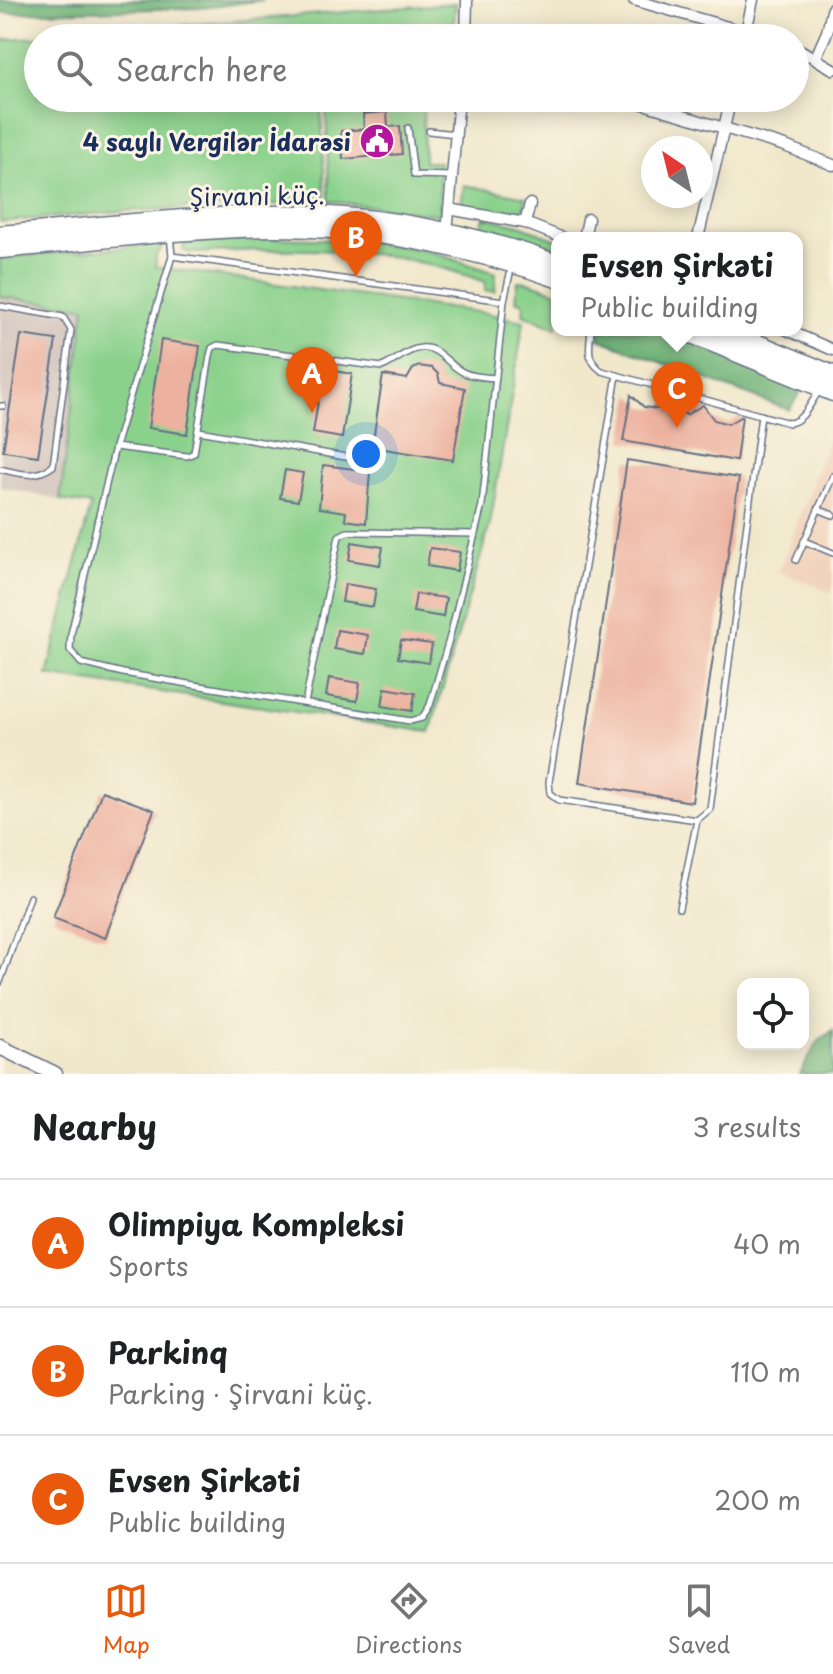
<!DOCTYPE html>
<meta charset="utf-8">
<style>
body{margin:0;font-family:"Playpen Sans",sans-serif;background:#f6f6f6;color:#202124}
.controls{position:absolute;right:24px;bottom:24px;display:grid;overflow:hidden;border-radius:16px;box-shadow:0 4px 20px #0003}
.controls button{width:72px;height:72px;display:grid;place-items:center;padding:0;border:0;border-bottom:2px solid #e0e0e0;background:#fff;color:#202124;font:40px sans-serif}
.compass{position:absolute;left:641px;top:136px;width:72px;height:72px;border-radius:50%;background:#fff;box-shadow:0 4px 20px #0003;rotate:325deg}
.you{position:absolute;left:366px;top:454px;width:28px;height:28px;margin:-20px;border:6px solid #fff;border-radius:50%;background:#1a73e8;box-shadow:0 0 0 12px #1a73e833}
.badge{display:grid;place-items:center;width:52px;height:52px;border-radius:50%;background:#ea580c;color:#fff;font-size:26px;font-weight:700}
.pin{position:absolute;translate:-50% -66px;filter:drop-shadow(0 2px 4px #0008)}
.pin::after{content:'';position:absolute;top:42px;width:28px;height:24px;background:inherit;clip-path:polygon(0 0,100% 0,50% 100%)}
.popup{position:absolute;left:551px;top:232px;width:252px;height:104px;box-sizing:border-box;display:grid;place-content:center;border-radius:16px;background:#fff;filter:drop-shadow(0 2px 6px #0005);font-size:26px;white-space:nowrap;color:#757577}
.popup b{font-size:30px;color:#202124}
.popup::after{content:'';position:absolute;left:50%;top:100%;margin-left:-16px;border:16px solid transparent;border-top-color:#fff}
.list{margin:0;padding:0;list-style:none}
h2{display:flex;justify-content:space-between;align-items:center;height:104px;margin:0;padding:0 32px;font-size:34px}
h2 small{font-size:26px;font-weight:400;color:#757577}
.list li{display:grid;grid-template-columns:52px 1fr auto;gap:24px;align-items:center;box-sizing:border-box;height:128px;padding:0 32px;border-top:2px solid #e0e0e0}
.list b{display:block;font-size:30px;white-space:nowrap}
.list p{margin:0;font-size:26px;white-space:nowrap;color:#757577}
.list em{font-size:26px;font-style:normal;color:#757577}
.icon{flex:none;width:44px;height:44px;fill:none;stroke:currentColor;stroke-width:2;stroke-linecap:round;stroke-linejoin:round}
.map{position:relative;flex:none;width:833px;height:1074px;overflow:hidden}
.search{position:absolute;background:#fff;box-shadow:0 4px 20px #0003;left:24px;right:24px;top:24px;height:88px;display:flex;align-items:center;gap:20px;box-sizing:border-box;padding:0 28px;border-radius:44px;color:#757577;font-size:30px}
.sheet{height:488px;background:#fff}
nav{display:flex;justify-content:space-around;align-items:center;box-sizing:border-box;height:112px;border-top:2px solid #e0e0e0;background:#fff;font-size:22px;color:#757577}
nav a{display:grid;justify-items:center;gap:4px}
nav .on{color:#ea580c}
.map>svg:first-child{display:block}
.built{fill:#f2d4be}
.industrial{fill:#cfc0ba}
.green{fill:#8ad18c;stroke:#528075;stroke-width:2}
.forest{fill:#6fb378;stroke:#45716b;stroke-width:2}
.building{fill:#edb19f}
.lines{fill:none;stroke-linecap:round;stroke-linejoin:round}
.service-casing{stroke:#667084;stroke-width:8}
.minor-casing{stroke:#667084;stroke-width:13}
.secondary-casing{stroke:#667084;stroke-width:17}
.trunk-casing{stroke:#667084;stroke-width:21}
.service{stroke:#fff;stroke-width:5}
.minor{stroke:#fff;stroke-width:10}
.secondary{stroke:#fff;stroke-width:14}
.trunk{stroke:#fff;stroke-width:18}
.labels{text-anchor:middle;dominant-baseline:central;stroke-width:6;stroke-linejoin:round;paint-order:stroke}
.poi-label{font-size:24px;font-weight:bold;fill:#1b2f5e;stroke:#fcf5e5;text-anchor:end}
.street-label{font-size:24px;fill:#1b2f5e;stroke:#fcf5e5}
</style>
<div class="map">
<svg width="833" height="1074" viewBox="0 0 833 1074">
<rect width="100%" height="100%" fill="#fcf5e5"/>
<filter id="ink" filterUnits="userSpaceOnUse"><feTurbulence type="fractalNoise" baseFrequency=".0125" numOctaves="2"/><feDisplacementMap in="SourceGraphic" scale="16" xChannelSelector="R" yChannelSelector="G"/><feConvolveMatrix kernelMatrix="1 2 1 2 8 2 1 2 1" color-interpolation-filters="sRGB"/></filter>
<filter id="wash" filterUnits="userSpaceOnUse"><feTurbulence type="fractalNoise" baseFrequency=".006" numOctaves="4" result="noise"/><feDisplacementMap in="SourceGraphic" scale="32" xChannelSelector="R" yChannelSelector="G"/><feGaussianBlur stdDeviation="1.8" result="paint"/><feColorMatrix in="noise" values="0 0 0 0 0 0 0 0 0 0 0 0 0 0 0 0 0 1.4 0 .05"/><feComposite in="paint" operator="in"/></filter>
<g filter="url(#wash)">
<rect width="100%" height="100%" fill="#f1e8cc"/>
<path class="built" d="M833 428V593L779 572Z"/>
<path class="industrial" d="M0 297 85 307 60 500 0 487Z"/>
<g class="green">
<path d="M456 3 452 38H38V98L446 99 321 105 325 202 125 211 0 222V40Z"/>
<path d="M423 103 424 162H439L440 215 329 201 326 109Z"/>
<path d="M464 185 526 197 522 219 461 206Z"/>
<path d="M484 217 520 225 557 240V250L481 227Z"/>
<path d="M268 238 360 240 425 250 496 273 495 291H485V282C380 243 301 248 191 253L183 250 185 243Z"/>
<path d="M161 244V250L156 254V267L484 313 524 321 490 524 430 732 47 675 91 505 60 500 85 307 0 297V258Z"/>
<path d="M518 281 529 282 557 292V328L523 314 524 303 516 300Z"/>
</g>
<g class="forest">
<path d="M0 0H264L203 8 0 13Z"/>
<path d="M600 330H658L804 386 789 410 599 339Z"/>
<path d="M833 1030V1074H800L817 1043Z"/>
</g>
<g id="blocks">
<g class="building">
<path d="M387 112 388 127 400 126 402 154 343 159 341 131 364 129 363 114Z"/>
<path d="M21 335 56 340 38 456 3 451Z"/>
<path d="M161 340 200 346 187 434 148 428Z"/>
<path d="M419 366 432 368 438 374 440 383 465 388 453 460 372 447 383 375 407 379 413 369Z"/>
<path d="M323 369 352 374 342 438 313 433Z"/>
<path d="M631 395 644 407 657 409 671 399 686 415 703 405 714 420 728 424 742 416 736 461 623 441Z"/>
<path d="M627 460 739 478 692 802 579 783Z"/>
<path d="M323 465 370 471 366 523 345 520 346 512 319 508Z"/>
<path d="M285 470 303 473 298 501 280 498Z"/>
<path d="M352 542 383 547 380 565 349 560Z"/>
<path d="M430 548 460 552 457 571 427 566Z"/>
<path d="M345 584 376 589 373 607 342 602Z"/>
<path d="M416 594 446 598 443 617 413 612Z"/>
<path d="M337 630 368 635 365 654 334 649Z"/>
<path d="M401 640 432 644 429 663 398 658Z"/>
<path d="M329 678 360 683 357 701 326 696Z"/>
<path d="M385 688 415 693 412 711 382 706Z"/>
<path d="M102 791 154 810 105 938 53 918Z"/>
</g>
</g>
</g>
<g filter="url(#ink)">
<use href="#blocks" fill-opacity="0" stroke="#667084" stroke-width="2"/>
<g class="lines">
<g class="service-casing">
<g id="service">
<path d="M408 128 414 175 451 176"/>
<path d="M429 131 455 134"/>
<path d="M170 235 172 256 504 301 511 269"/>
<path d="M172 256 115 447 71 634 70 650 81 663 123 673 410 721 422 718 430 705 450 636 482 505 504 301"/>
<path d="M0 306 63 317 71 330 53 466C34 479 22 474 0 469"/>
<path d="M591 330C589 348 586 360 602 371L789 423C804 421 811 402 819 391"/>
<path d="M617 375 549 782 550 793 559 800 697 820"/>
<path d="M0 406H3"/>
<path d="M199 431 357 459"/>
<path d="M115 447 187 456 194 453 210 356 212 348 218 345 382 367C395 362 407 349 421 348 440 346 449 367 465 373 474 377 486 377 496 378"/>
<path d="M818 509 833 515"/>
<path d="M804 541 833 553"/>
<path d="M796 560 833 476"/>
<path d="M305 703 339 536 347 532H359L475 534"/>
<path d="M679 908 697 820 710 809 761 415"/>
<path d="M0 982 30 897"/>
</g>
</g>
<g class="minor-casing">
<g id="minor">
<path d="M634 0 766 38"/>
<path d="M745 36 753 0"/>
<path d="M466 38 467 0"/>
<path d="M795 47 833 69"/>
<path d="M815 59 827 32 833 7"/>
<path d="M623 98 785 146 833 165"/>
<path d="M449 209 525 223 563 238"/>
<path d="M525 223 530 204"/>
<path d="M447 233 459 98"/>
<path d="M584 238 588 219"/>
<path d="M698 238 731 98"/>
<path d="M787 330 833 350"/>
</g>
</g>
<g class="secondary-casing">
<path id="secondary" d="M0 1047 55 1074"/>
</g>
<g class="trunk-casing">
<g id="trunk">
<path d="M0 235C91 228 183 216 275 215 371 213 467 232 557 264"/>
<path d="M0 249C91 241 184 228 275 227 371 227 467 246 557 278"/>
<path d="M682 330 833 392"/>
<path d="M724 330 833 375"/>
</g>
</g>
<use href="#service" class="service"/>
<use href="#minor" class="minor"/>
<use href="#secondary" class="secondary"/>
<use href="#trunk" class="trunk"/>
</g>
</g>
<defs>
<g id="civic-disc" transform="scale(1.8)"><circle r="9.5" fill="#b5179e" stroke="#fcf5e5"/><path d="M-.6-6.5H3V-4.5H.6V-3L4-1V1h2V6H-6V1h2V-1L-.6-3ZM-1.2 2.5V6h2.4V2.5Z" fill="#fff"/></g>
</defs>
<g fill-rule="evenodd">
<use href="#civic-disc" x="377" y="141"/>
</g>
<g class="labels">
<g class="poi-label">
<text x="351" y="141">4 saylı Vergilər İdarəsi</text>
</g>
<g class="street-label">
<text transform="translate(257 195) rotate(-1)">Şirvani küç.</text>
</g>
</g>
</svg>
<div class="controls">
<button><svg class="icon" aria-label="locate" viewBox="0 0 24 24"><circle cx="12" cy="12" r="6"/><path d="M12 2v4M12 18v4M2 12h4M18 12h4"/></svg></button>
</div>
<svg class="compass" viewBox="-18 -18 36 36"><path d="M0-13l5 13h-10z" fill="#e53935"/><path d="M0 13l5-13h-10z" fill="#757577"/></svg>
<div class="you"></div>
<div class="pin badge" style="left:312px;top:413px">A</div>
<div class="pin badge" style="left:356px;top:277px">B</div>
<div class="pin badge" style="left:677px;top:428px">C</div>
<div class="popup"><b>Evsen Şirkəti</b>Public building</div>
<div class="search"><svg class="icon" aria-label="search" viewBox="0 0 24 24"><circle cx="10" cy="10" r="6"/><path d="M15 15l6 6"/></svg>Search here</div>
</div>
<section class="sheet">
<h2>Nearby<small>3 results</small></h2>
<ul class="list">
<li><span class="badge">A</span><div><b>Olimpiya Kompleksi</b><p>Sports</p></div><em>40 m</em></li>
<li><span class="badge">B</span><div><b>Parkinq</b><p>Parking · Şirvani küç.</p></div><em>110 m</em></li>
<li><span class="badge">C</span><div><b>Evsen Şirkəti</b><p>Public building</p></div><em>200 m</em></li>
</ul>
</section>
<nav>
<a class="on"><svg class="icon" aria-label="map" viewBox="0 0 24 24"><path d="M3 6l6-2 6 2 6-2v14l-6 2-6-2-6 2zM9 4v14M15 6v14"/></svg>Map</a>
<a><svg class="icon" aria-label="directions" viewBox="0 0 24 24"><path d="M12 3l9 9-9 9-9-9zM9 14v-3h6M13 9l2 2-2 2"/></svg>Directions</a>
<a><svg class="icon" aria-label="saved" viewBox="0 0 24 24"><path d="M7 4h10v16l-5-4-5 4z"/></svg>Saved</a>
</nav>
